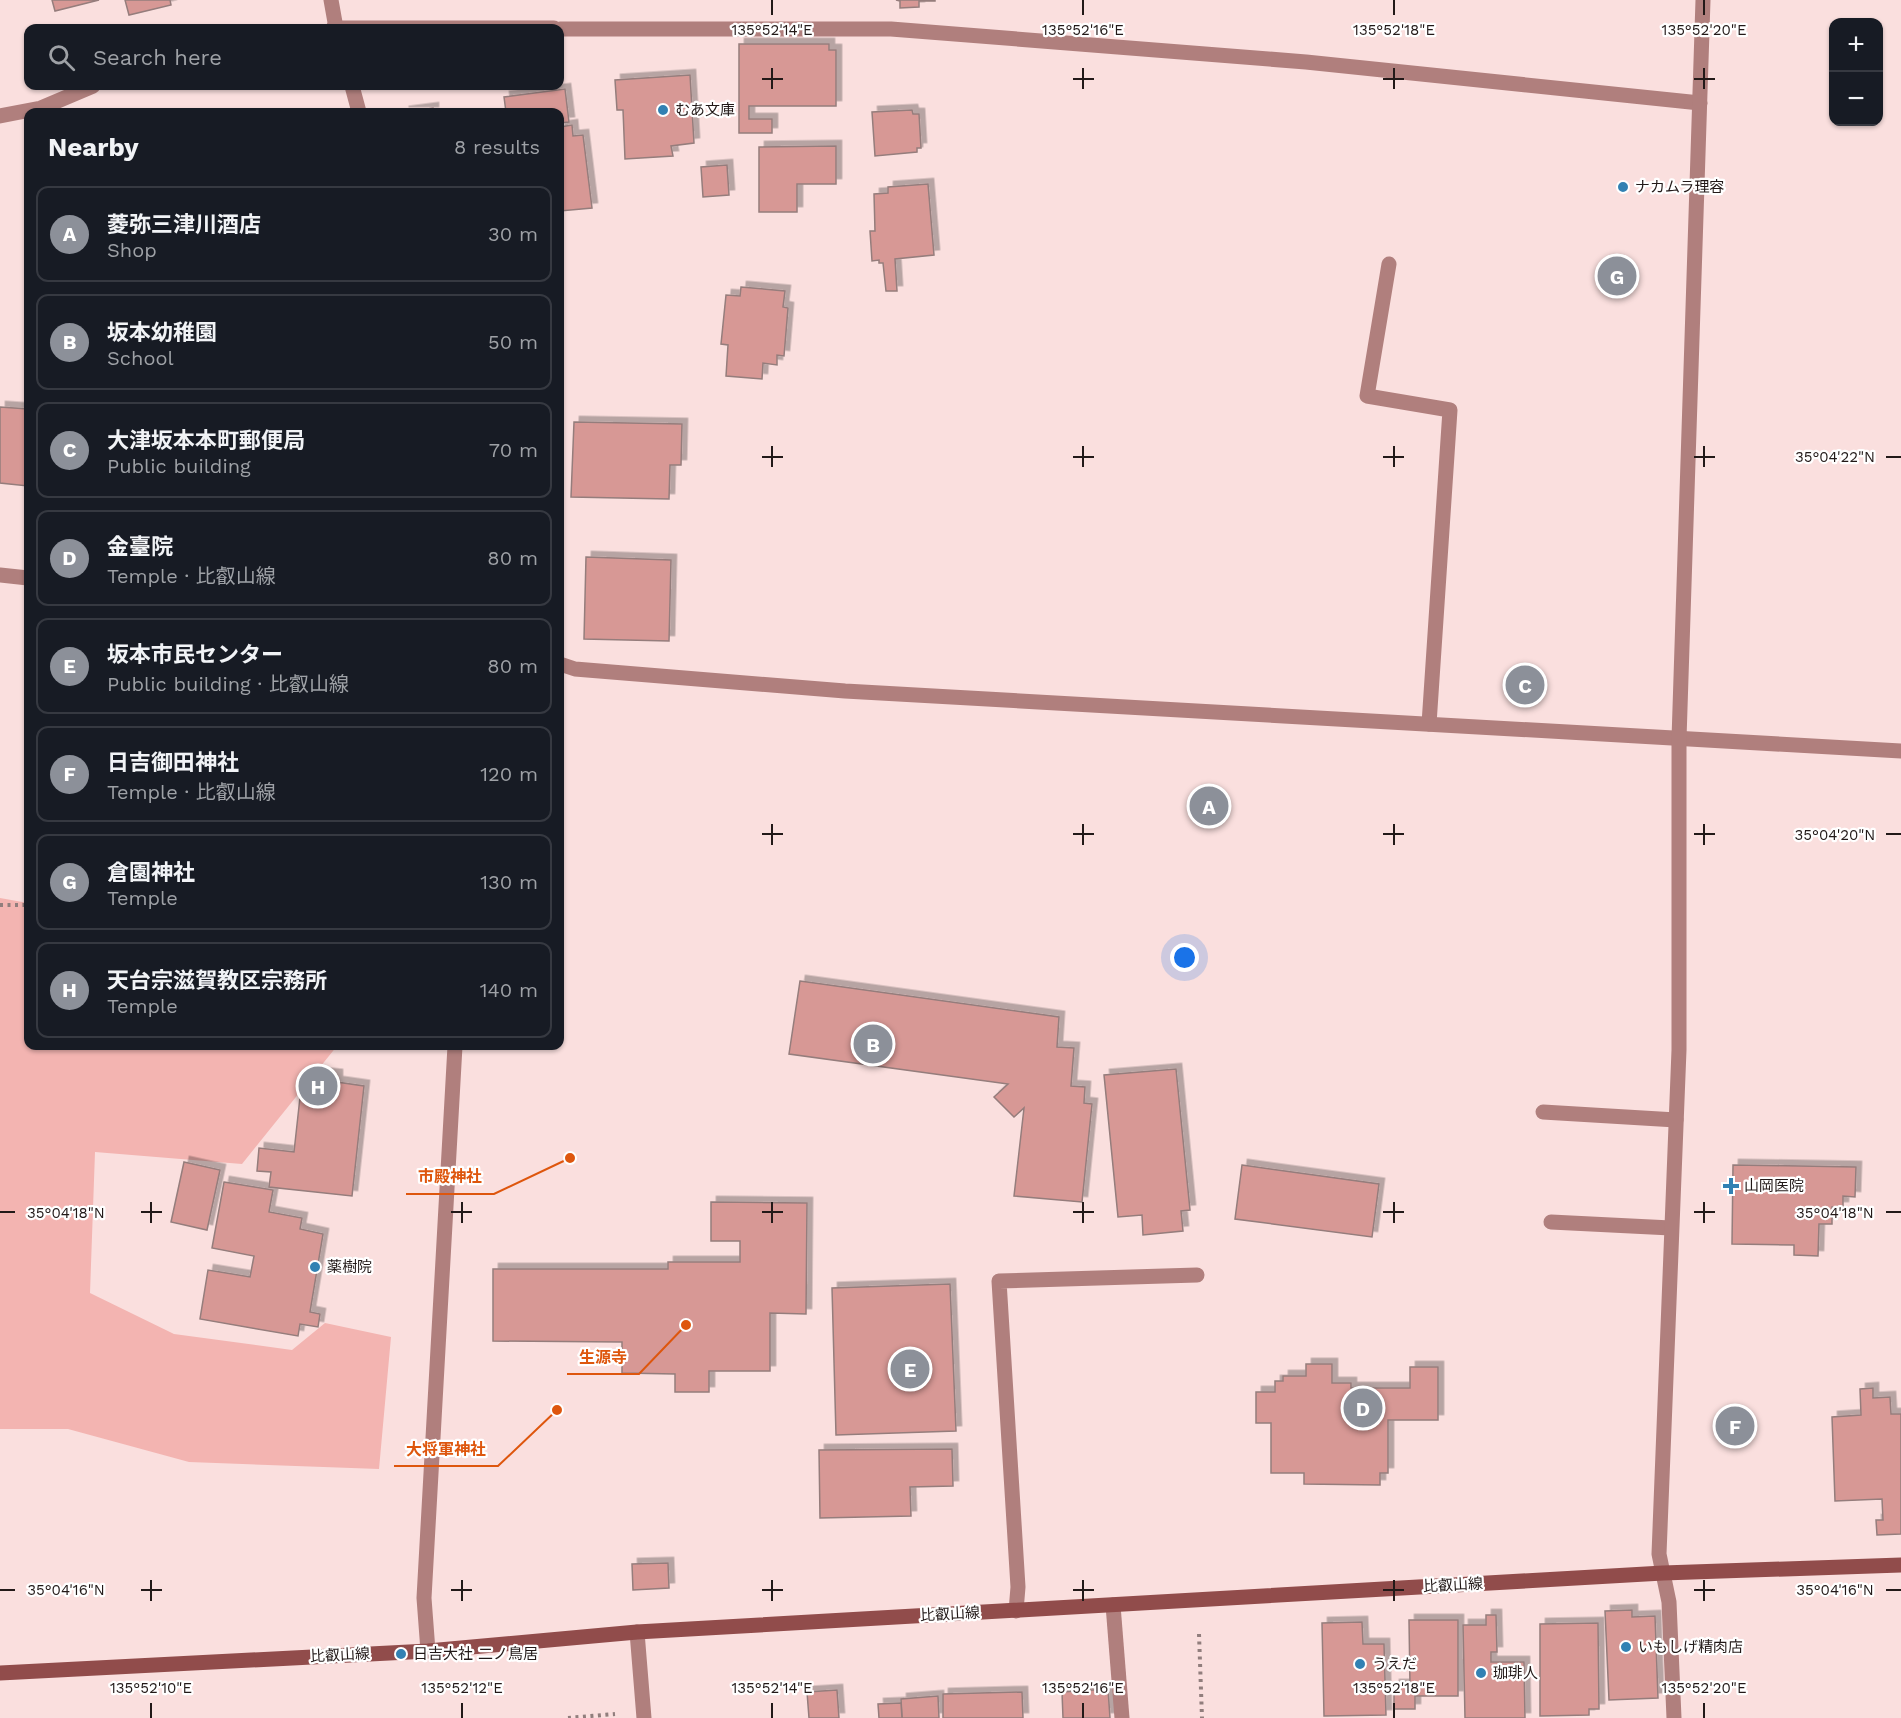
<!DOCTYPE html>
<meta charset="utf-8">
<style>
body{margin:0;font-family:"Work Sans","Noto Sans JP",sans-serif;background:#20242c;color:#f1f3f6}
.controls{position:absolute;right:18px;top:18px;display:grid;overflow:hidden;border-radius:12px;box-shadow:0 2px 4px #0004}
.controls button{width:54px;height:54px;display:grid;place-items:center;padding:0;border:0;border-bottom:2px solid #363941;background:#171b24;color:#f1f3f6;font:30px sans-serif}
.you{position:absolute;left:1185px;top:958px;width:21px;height:21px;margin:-15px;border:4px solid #fff;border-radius:50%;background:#1a73e8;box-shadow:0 0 0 9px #1a73e833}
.badge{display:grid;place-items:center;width:39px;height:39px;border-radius:50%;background:#8c9099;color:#fff;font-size:20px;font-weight:700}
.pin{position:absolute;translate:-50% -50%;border:3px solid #fff;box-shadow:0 2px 6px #0006}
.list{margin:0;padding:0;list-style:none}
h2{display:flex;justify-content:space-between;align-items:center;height:78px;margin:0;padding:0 24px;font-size:26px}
h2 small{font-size:20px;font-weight:400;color:#9ea1a6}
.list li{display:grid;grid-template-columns:39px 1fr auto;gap:18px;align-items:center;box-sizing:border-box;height:96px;margin:0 12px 12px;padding:0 12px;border:2px solid #363941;border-radius:12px}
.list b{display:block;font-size:22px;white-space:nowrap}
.list p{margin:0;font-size:20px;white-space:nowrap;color:#9ea1a6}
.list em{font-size:20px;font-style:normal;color:#9ea1a6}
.icon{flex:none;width:33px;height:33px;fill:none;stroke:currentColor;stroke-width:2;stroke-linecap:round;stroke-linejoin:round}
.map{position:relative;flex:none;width:1901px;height:1718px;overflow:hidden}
.search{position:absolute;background:#171b24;box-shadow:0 2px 4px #0004;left:24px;top:24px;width:540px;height:66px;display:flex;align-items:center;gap:15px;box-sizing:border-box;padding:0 21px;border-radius:12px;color:#9ea1a6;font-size:22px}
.panel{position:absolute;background:#171b24;box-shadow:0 2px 4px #0004;left:24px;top:108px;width:540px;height:942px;border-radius:12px}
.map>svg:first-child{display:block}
.green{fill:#f3b4b1}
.building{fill:#d79895;stroke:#957d7c;stroke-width:1.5;filter:url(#shadow)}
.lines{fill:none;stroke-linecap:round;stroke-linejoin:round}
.path{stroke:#917e7d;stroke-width:4;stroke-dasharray:3 4.5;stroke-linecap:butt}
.lane{stroke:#b07f7d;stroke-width:15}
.street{stroke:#b07f7d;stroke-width:15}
.secondary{stroke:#914c4b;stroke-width:15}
.ticks{fill:none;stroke:#221918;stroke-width:2}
.poi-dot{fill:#3281b3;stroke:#fff;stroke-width:2}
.labels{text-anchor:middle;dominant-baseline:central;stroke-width:4.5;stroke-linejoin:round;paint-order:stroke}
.poi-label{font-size:15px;fill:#221918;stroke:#fff;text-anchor:start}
.street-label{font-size:15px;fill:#221918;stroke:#fff}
.ticks-label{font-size:15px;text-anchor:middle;fill:#221918;stroke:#fff;stroke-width:4.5;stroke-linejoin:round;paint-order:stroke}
.leader{fill:none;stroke:#de560d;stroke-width:2}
.callout-dot{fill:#de560d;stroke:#fff;stroke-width:2}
.callout-label{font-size:16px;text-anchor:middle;font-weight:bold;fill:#de560d;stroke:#fff;stroke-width:4.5;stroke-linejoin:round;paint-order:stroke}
</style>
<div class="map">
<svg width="1901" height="1718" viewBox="0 0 1901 1718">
<defs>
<filter id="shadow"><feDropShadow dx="5.5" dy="-5.5" stdDeviation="0" flood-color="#0004"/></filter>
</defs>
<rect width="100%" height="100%" fill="#fadfde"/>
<path class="green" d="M0 898 28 903V1046H337L242 1164 95 1152 90 1293 174 1334 292 1350 325 1323 391 1337 379 1469 189 1462 68 1429H0Z"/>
<g class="building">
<path d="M52 0H99L55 11Z"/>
<path d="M125 0H170L171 5 129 15Z"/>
<path d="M896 0H935V1H919V7L900 8V1Z"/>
<path d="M739 44H829V50H836V106H749V119H772V133H739Z"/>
<path d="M690 75 694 143 671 146 673 156 625 159 623 110H617L615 80Z"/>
<path d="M565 89 569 122 560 123V112H506L504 97Z"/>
<path d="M433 108V112H403Z"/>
<path d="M912 110 913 114H919L921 148H917V152L875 156 872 112Z"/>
<path d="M572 125 573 136 583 135 592 208 560 211V127Z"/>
<path d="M836 146V184H797V212H759V147Z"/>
<path d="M727 165 729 195 703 197 701 167Z"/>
<path d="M928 184 934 255 895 259 897 291H886L883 263H879V260L872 261 870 231H875L874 194 888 193V187Z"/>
<path d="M741 287 785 291 783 307 788 308 784 356 777 355V365L763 363 762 379 726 376 728 345 721 344 726 295 740 296Z"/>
<path d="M0 407 28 409V486L0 483Z"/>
<path d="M574 422 682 424 681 465H670L669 499 571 497Z"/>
<path d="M586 557 671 560 669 641 584 639Z"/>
<path d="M800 981 1059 1017 1057 1047 1074 1048 1071 1086 1085 1087 1084 1103 1092 1104 1082 1202 1014 1196 1024 1108 1014 1117 994 1097 1008 1084 789 1054Z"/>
<path d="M1176 1069 1190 1210 1181 1211 1183 1231 1143 1235 1142 1215 1118 1217 1104 1075Z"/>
<path d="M315 1073 337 1075V1082L364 1086 352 1196 269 1187 271 1172 257 1171 259 1148 294 1152 302 1079 314 1080Z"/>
<path d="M184 1162 220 1170 207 1230 171 1222Z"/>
<path d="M1242 1165 1379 1184 1372 1237 1235 1219Z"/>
<path d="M1733 1165 1856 1167 1855 1197 1843 1196V1207H1832V1224H1819L1818 1256 1794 1255V1245L1732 1244Z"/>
<path d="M224 1182 273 1190 269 1212 302 1218 300 1229 323 1234 310 1312 320 1314 318 1327 300 1324 298 1336 200 1319 208 1270 250 1277 254 1256 212 1248Z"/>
<path d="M711 1202 807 1203 806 1314 770 1313V1371H709V1392H675V1374L622 1373V1342L493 1341V1269H668V1262H740V1241H711Z"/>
<path d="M950 1284 956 1431 836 1435 832 1288Z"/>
<path d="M1306 1364H1332V1383H1351V1388H1410V1367H1438V1420H1388V1473H1380V1485L1304 1484V1473H1271V1423H1256V1392H1275V1381H1283V1376H1306Z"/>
<path d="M1873 1388V1398L1890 1397 1891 1414H1901V1534L1877 1535 1876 1520H1883L1882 1499 1835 1501 1832 1417 1861 1415 1860 1389Z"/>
<path d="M952 1449 953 1486 910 1487 911 1516 820 1518 819 1450Z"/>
<path d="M668 1563 669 1588 633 1590 632 1564Z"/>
<path d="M1632 1610V1617L1655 1616 1658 1698 1609 1700 1605 1611Z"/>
<path d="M1486 1615H1496L1497 1652H1491V1662H1524L1525 1718H1465L1463 1625H1486Z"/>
<path d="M1409 1620H1458V1696H1415V1709H1394V1685H1410Z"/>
<path d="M1362 1622 1363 1644H1384L1386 1715 1324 1716 1322 1623Z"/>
<path d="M1598 1623 1599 1709H1589V1715L1540 1716V1624Z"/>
<path d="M1108 1689 1110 1718H1063L1062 1692Z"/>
<path d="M837 1690 839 1718H809L807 1692Z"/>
<path d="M1022 1692 1023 1718H943V1694Z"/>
<path d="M938 1696 939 1718H902L901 1699Z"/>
<path d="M901 1703 902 1718H879L878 1704Z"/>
</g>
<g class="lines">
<g class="path">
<path d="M0 905H28"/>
<path d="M1199 1634 1202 1718"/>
<path d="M568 1718 615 1714"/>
</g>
<g class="lane">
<path d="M1113 1605 1122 1718"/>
<path d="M1016 1611 1018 1587 999 1281 1197 1275"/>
</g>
<g class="street">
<path d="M331 0 336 28"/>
<path d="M333 28H554"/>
<path d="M560 29H891L1306 62 1700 103"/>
<path d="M352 86 359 112"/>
<path d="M0 116 41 108 93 86"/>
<path d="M1389 264 1367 396 1450 410 1429 724"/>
<path d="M0 575 28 578"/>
<path d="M560 664 575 669 845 691 1901 751"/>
<path d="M1543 1112 1676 1120"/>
<path d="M1551 1222 1671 1228"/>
<path d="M637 1632 644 1718"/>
<path d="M428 1651 424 1598 455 1046"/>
<path d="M1674 1718 1669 1602 1659 1554 1679 1050V739L1703 0"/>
</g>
<path class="secondary" d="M0 1673 428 1651 637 1632 1663 1573 1901 1565"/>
</g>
<path class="ticks" d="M772 0V15M1083 0V15M1394 0V15M1704 0V15M772 68V89M1083 68V89M1394 68V89M1704 68V89M762 79H783M1073 79H1094M1383 79H1404M1694 79H1715M772 446V467M1083 446V467M1394 446V467M1704 446V467M762 457H783M1073 457H1094M1383 457H1404M1694 457H1715M1886 457H1901M772 824V845M1083 824V845M1394 824V845M1704 824V845M762 834H783M1073 834H1094M1383 834H1404M1694 834H1715M1886 834H1901M151 1202V1223M462 1202V1223M772 1202V1223M1083 1202V1223M1394 1202V1223M1704 1202V1223M0 1212H15M141 1212H162M451 1212H472M762 1212H783M1073 1212H1094M1383 1212H1404M1694 1212H1715M1886 1212H1901M151 1580V1601M462 1580V1601M772 1580V1601M1083 1580V1601M1394 1580V1601M1704 1580V1601M0 1590H15M141 1590H162M451 1590H472M762 1590H783M1073 1590H1094M1383 1590H1404M1694 1590H1715M1886 1590H1901M151 1703V1718M462 1703V1718M772 1703V1718M1083 1703V1718M1394 1703V1718M1704 1703V1718"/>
<g class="poi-dot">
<circle cx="663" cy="110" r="6"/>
<circle cx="1623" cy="187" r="6"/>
<path d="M1728 1177h6v6h6v6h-6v6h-6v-6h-6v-6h6z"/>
<circle cx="315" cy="1267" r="6"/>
<circle cx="1626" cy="1647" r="6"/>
<circle cx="401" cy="1654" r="6"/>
<circle cx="1360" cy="1664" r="6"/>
<circle cx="1481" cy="1673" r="6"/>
</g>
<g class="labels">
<g class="poi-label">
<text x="675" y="110">むあ文庫</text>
<text x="1635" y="187">ナカムラ理容</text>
<text x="1744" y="1186">山岡医院</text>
<text x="327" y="1267">薬樹院</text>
<text x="1638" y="1647">いもしげ精肉店</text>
<text x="413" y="1654">日吉大社 二ノ鳥居</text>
<text x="1372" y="1664">うえだ</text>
<text x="1493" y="1673">珈琲人</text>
</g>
<g class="street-label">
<text transform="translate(1453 1585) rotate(-3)">比叡山線</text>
<text transform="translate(950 1614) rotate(-3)">比叡山線</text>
<text transform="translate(340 1655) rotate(-3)">比叡山線</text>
</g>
</g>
<g class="ticks-label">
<text x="772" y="35">135°52'14"E</text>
<text x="1083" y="35">135°52'16"E</text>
<text x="1394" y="35">135°52'18"E</text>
<text x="1704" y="35">135°52'20"E</text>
<text x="1835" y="462">35°04'22"N</text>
<text x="1835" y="840">35°04'20"N</text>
<text x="66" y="1218">35°04'18"N</text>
<text x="1835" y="1218">35°04'18"N</text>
<text x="66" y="1595">35°04'16"N</text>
<text x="1835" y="1595">35°04'16"N</text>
<text x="151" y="1693">135°52'10"E</text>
<text x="462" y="1693">135°52'12"E</text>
<text x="772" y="1693">135°52'14"E</text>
<text x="1083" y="1693">135°52'16"E</text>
<text x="1394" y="1693">135°52'18"E</text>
<text x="1704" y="1693">135°52'20"E</text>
</g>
<path class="leader" d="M570 1158L494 1194H406M686 1325L639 1374H567M557 1410L498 1466H394"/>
<g class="callout-dot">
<circle cx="570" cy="1158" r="6"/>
<circle cx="686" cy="1325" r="6"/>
<circle cx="557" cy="1410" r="6"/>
</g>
<g class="callout-label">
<text x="450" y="1182">市殿神社</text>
<text x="603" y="1363">生源寺</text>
<text x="446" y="1455">大将軍神社</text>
</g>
</svg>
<div class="controls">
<button>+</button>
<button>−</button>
</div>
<div class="you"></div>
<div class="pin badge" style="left:1209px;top:806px">A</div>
<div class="pin badge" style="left:873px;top:1044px">B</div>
<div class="pin badge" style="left:1525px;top:685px">C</div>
<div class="pin badge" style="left:1363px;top:1408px">D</div>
<div class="pin badge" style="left:910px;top:1369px">E</div>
<div class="pin badge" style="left:1735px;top:1426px">F</div>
<div class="pin badge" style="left:1617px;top:276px">G</div>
<div class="pin badge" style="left:318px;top:1086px">H</div>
<div class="search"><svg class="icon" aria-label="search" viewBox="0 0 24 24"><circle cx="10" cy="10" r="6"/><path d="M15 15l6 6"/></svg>Search here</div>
<section class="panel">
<h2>Nearby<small>8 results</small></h2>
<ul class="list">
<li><span class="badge">A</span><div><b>菱弥三津川酒店</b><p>Shop</p></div><em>30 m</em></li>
<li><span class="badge">B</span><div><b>坂本幼稚園</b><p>School</p></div><em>50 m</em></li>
<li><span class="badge">C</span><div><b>大津坂本本町郵便局</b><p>Public building</p></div><em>70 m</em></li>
<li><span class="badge">D</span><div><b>金臺院</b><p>Temple · 比叡山線</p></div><em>80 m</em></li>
<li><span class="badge">E</span><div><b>坂本市民センター</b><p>Public building · 比叡山線</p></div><em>80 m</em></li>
<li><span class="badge">F</span><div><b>日吉御田神社</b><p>Temple · 比叡山線</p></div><em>120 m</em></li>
<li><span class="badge">G</span><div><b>倉園神社</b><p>Temple</p></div><em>130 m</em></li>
<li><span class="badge">H</span><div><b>天台宗滋賀教区宗務所</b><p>Temple</p></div><em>140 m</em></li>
</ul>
</section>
</div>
